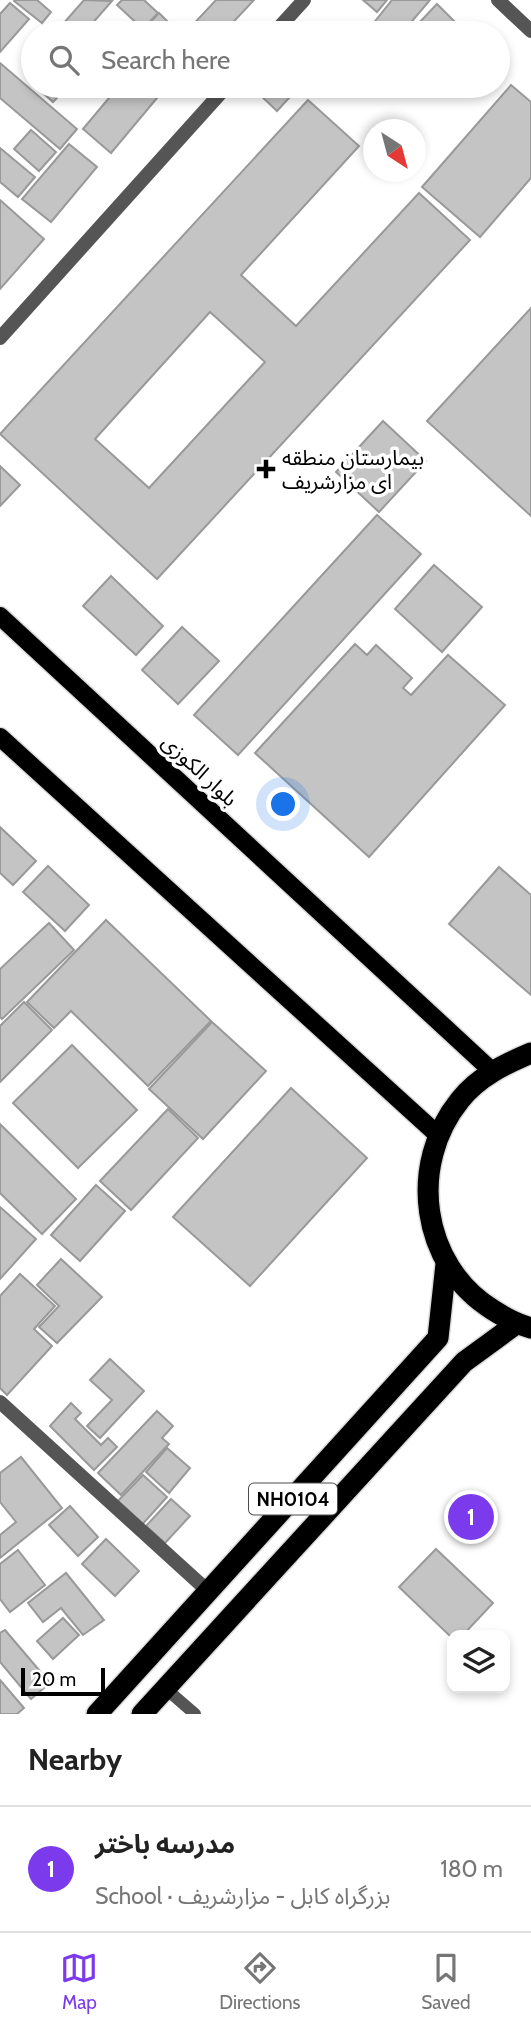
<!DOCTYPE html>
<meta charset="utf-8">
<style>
body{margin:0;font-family:Cabin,"Noto Sans Arabic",sans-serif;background:#f2f2f2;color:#222}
.controls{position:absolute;right:21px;bottom:21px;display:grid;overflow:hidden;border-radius:14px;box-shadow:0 4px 10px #0003}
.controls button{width:63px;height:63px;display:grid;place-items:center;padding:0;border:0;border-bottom:2px solid #e0e0e0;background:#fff;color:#222;font:35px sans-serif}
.compass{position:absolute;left:363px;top:119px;width:63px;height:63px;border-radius:50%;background:#fff;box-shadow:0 4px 10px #0003;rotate:144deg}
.scale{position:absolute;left:21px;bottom:18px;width:84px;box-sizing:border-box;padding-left:7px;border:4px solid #000;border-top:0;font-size:19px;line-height:24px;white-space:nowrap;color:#000;-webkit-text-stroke:5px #fff;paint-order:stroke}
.you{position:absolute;left:284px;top:805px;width:24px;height:24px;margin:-18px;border:5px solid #fff;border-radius:50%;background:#1a73e8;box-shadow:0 0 0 10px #1a73e833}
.badge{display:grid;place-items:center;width:46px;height:46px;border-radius:50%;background:#7c3aed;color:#fff;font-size:23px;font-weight:700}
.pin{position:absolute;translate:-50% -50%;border:4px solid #fff;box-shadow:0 2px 7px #0006}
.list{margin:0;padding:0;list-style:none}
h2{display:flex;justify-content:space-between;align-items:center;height:91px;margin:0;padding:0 28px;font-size:30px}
h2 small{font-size:23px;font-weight:400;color:#767676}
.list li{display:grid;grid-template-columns:46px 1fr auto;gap:21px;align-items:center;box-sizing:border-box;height:126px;padding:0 28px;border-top:2px solid #e0e0e0}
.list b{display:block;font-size:26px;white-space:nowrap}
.list p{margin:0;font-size:23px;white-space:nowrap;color:#767676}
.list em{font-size:23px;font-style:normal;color:#767676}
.icon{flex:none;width:38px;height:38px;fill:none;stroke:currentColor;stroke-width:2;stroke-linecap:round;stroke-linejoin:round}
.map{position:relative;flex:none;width:531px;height:1714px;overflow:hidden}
.search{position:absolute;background:#fff;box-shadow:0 4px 10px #0003;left:21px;right:21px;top:21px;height:77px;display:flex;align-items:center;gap:18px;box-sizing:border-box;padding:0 24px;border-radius:38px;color:#767676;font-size:26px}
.sheet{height:217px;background:#fff}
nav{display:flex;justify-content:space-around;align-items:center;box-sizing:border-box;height:98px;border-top:2px solid #e0e0e0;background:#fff;font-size:19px;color:#767676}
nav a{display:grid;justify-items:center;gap:4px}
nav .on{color:#7c3aed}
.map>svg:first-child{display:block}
.building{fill:#c4c4c4;stroke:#999;stroke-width:2;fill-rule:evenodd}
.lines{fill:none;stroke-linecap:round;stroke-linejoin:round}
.primary-casing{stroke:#dbdbdb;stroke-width:21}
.highway-casing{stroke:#dbdbdb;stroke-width:24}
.lane{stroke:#555;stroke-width:12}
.street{stroke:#555;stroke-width:14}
.primary{stroke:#000;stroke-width:18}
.highway{stroke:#000;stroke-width:21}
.poi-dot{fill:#000;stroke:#fff;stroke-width:2.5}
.labels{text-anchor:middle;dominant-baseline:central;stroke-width:7;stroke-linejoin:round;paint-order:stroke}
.shield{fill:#fff;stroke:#4c4c4c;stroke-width:2}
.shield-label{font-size:19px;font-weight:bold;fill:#000}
.poi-label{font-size:21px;fill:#000;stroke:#fff;text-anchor:start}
.street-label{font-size:21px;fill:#000;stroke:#fff}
</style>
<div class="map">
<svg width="531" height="1714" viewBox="0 0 531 1714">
<rect width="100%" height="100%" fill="#fff"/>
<g class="building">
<path d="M15 0H37L51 12 42 23 14 1Z"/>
<path d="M84 0 112 1 84 33H55Z"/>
<path d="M122 0H144L158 13 143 29 117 5Z"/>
<path d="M216 0H254L223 33H189L187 31Z"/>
<path d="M363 0H387L377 12Z"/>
<path d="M392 0H430L402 33H382L372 25Z"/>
<path d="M10 3 29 19 0 52V14Z"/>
<path d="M437 4 466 33H425L417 25Z"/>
<path d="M159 13 172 26 164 33H146L143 30Z"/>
<path d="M0 63 77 129 60 149 0 98Z"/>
<path d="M511 85 531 102V178L480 237 422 187Z"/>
<path d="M35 86H68L53 102Z"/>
<path d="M119 86H143L157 98 111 153 83 129Z"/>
<path d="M263 86H300L277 111 257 92Z"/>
<path d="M308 100 359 146 241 275 296 326 419 193 470 240 157 579 0 434ZM210 312 265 362 149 488 95 439Z"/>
<path d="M31 130 56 152 39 171 14 149Z"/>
<path d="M69 144 97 167 51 222 22 199Z"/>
<path d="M0 148 35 177 18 197 0 182Z"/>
<path d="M0 200 44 239 0 289Z"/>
<path d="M531 308V516L427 421Z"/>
<path d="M383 421 426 461 379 512 336 472Z"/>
<path d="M0 466 20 485 0 506Z"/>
<path d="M377 515 421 554 238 755 194 715Z"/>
<path d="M434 565 482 607 442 652 395 609Z"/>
<path d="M111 576 163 626 136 655 83 606Z"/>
<path d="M182 627 219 661 178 704 142 670Z"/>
<path d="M355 644 367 655 376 645 412 678 403 688 411 695 448 655 505 705 369 857 255 753Z"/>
<path d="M0 827 36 861 13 885 0 873Z"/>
<path d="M48 866 89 905 65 931 23 892Z"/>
<path d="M499 867 531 895V995L449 924Z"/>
<path d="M106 920 211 1021 148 1086 71 1011 54 1028 27 1002Z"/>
<path d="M49 923 74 950 2 1019 0 1017V969Z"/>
<path d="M24 1002 52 1030 0 1082V1026Z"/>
<path d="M212 1022 266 1071 203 1139 149 1089Z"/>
<path d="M72 1045 137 1110 78 1168 13 1103Z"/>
<path d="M291 1088 367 1158 250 1286 173 1217Z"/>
<path d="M168 1109 198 1138 131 1210 100 1181Z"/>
<path d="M0 1124 76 1199 42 1234 0 1193Z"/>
<path d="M96 1185 125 1211 80 1261 51 1235Z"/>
<path d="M0 1207 36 1239 0 1279Z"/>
<path d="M61 1259 102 1297 57 1343 39 1327 59 1306 37 1285Z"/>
<path d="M20 1274 55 1306 34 1329 52 1346 7 1395 0 1388V1296Z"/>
<path d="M110 1359 144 1391 100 1438 87 1426 112 1400 90 1380Z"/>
<path d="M71 1403 81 1413 75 1419 101 1445 108 1438 117 1447 94 1470 50 1426Z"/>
<path d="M157 1411 173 1426 162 1438 169 1444 121 1495 98 1473Z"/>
<path d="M167 1448 190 1468 169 1493 146 1472Z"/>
<path d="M21 1457 62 1508 0 1558V1535L16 1522 0 1502V1473Z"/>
<path d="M143 1475 167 1497 140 1527 115 1504Z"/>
<path d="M171 1499 190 1516 165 1543 146 1526Z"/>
<path d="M70 1506 98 1537 78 1556 49 1525Z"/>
<path d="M106 1539 139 1571 115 1596 82 1564Z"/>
<path d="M436 1549 493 1603 463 1635H452V1638L399 1587Z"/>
<path d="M18 1550 45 1585 10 1612 0 1599V1564Z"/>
<path d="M66 1573 104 1620 83 1635 61 1608 43 1622 28 1603Z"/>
<path d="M63 1618 79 1635 53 1659 37 1641Z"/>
<path d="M5 1630 50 1683 31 1699 0 1662V1633Z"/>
<path d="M0 1680 24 1708 17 1714H0Z"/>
</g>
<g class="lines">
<g class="primary-casing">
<g id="primary">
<path d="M0 616 492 1071"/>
<path d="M0 737 438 1135"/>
</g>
</g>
<g class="highway-casing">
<g id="highway">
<path d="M531 1053C505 1064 478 1077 460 1100 408 1164 420 1265 493 1310 506 1318 516 1324 531 1328"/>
<path d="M97 1714 438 1338 446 1264"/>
<path d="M142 1714 464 1362 516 1324"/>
</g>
</g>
<path class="lane" d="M165 1688 195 1714"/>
<g class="street">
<path d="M498 0 531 31"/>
<path d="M274 33 304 0"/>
<path d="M0 338 227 86"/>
<path d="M0 1402 209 1592"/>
</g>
<use href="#primary" class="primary"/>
<use href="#highway" class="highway"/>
</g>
<path class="poi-dot" d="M262.5 458.5h7v7h7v7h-7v7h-7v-7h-7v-7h7z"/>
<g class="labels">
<rect class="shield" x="249" y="1483.5" width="88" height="31" rx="5"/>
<g class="shield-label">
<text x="293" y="1499">NH0104</text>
</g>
<g class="poi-label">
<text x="282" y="457">بیمارستان منطقه<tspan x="282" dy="24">ای مزارشریف</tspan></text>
</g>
<g class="street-label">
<text transform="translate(200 770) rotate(43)">بلوار الکوزی</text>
</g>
</g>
</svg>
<div class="controls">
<button><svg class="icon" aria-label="layers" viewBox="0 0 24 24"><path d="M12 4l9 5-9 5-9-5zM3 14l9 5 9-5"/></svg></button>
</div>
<svg class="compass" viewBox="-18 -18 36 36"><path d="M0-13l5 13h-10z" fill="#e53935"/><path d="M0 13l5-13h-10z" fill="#767676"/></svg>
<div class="scale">20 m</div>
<div class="you"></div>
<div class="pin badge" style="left:471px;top:1517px">1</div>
<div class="search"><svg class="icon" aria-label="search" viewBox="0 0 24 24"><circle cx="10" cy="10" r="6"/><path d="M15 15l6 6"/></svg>Search here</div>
</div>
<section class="sheet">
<h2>Nearby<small></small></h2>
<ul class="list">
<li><span class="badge">1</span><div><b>مدرسه باختر</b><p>School · بزرگراه کابل - مزارشریف</p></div><em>180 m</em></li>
</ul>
</section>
<nav>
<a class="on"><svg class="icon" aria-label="map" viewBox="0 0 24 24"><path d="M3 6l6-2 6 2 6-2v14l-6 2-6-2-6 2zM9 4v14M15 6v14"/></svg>Map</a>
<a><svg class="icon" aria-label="directions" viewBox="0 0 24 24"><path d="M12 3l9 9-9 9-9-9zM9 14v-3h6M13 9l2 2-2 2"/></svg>Directions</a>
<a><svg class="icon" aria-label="saved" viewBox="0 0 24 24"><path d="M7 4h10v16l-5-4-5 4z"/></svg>Saved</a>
</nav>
